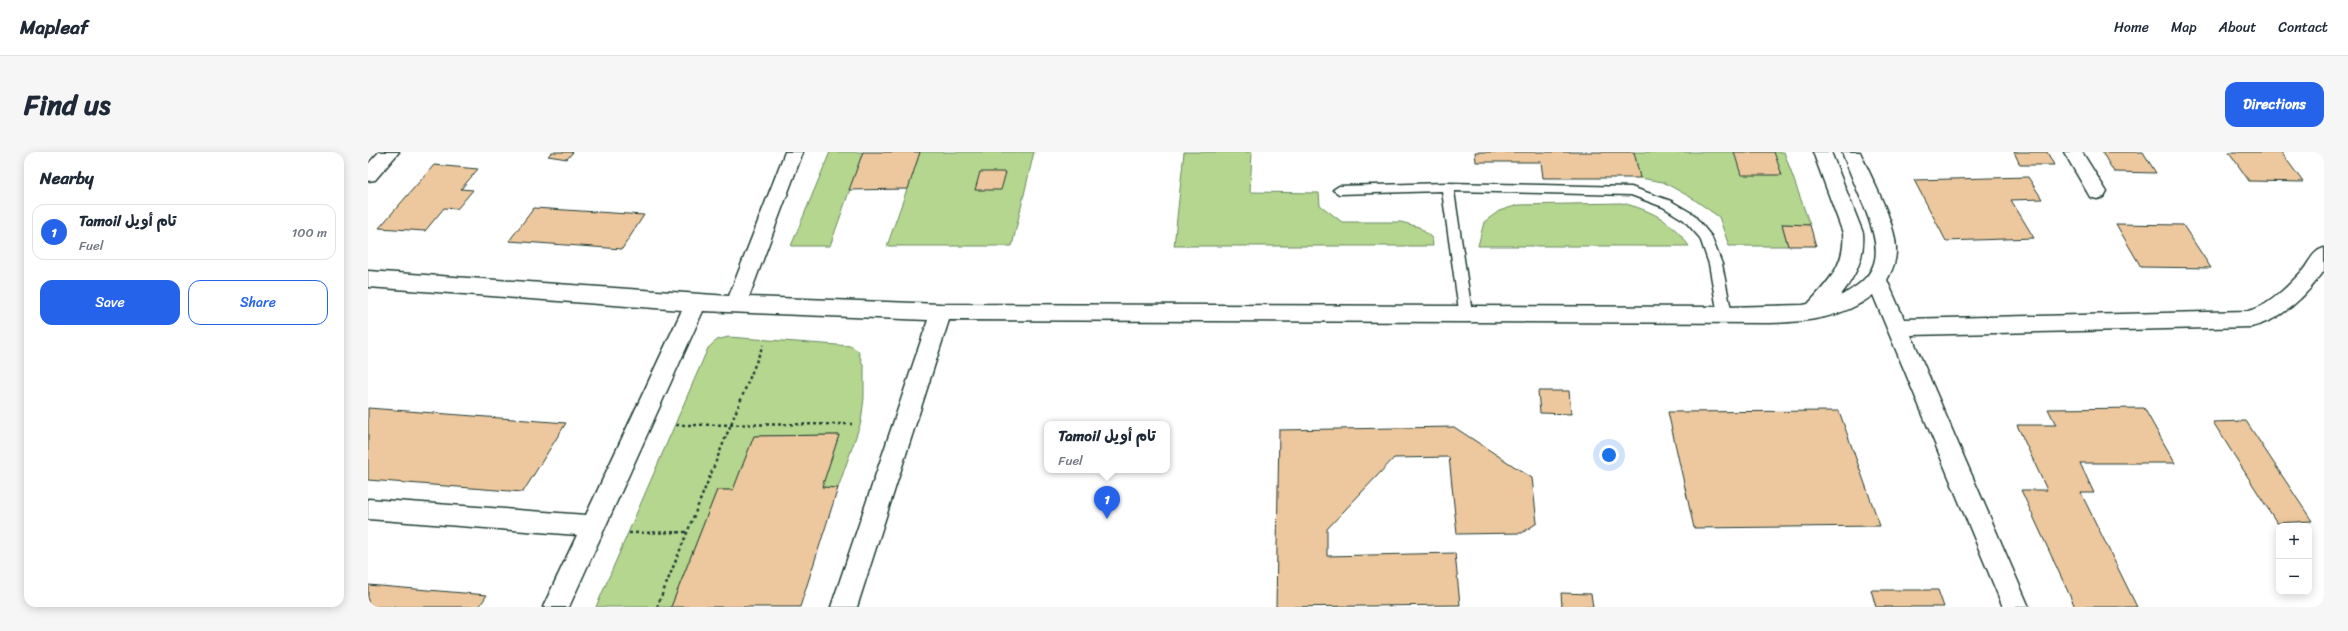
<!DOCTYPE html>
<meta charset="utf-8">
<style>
body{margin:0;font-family:Sriracha,"Playpen Sans Arabic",sans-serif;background:#f6f6f7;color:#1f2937}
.controls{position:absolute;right:12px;bottom:12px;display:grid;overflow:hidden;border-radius:8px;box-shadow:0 2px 10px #0003}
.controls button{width:36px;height:36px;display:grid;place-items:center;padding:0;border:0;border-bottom:1px solid #e0e1e3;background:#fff;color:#1f2937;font:20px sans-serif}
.you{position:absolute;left:1241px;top:303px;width:14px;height:14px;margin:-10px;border:3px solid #fff;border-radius:50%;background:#1a73e8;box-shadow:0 0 0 6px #1a73e833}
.badge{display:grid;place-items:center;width:26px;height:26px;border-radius:50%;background:#2563eb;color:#fff;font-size:13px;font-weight:700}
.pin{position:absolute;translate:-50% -33px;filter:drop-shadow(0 1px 2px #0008)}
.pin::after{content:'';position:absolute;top:21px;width:14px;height:12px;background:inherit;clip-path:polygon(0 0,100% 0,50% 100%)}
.popup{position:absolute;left:676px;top:269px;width:126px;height:52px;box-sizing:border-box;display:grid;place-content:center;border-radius:8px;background:#fff;filter:drop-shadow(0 1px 3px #0005);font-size:13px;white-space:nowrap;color:#747a83}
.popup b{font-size:15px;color:#1f2937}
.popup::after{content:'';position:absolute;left:50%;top:100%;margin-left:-8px;border:8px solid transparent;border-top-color:#fff}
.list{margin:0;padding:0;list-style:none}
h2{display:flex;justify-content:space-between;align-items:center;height:52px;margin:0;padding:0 16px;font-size:17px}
h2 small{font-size:13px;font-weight:400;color:#747a83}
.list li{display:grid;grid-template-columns:26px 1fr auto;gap:12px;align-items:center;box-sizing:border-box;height:56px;margin:0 8px 8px;padding:0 8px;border:1px solid #e0e1e3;border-radius:12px}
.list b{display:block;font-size:15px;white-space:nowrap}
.list p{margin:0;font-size:13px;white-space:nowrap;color:#747a83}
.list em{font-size:13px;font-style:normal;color:#747a83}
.actions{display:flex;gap:8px;padding:12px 16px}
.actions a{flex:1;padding:9px 0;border:1px solid #2563eb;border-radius:12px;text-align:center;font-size:14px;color:#2563eb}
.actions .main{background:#2563eb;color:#fff}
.map{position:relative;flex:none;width:1956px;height:455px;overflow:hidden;border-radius:12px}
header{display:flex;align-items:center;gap:24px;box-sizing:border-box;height:56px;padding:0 20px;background:#fff;border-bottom:1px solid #e0e1e3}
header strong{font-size:19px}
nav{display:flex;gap:22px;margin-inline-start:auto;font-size:14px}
.intro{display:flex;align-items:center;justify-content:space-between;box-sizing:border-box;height:96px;padding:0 24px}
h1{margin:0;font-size:28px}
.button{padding:10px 18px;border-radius:12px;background:#2563eb;color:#fff;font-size:14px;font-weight:700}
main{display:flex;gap:24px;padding:0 24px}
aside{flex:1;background:#fff;border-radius:12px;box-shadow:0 2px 10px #0003}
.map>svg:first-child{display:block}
.green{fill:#b5d68f;stroke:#6a8a62}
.building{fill:#edc79d;stroke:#1f3d34}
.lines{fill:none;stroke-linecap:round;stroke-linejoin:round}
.service-casing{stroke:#1f3d34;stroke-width:3}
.minor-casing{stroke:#1f3d34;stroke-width:3}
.path{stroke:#1f3d34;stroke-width:2.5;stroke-dasharray:3 3;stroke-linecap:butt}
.service{fill:#fff;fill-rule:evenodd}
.minor{fill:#fff;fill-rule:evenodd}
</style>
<header>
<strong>Mapleaf</strong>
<nav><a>Home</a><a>Map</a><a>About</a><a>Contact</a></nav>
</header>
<div class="intro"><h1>Find us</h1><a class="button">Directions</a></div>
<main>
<aside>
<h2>Nearby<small></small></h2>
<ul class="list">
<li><span class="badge">1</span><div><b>Tamoil تام أويل</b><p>Fuel</p></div><em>100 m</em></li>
</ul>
<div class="actions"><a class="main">Save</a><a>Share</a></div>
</aside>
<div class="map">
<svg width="1956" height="455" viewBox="0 0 1956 455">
<rect width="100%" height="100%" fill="#fff"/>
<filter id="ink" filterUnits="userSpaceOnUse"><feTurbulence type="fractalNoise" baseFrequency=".025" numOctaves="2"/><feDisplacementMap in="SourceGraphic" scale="8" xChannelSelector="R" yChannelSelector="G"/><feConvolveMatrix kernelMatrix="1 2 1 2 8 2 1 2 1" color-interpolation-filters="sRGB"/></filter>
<g filter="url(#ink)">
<g class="green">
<path d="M462 0H495L462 94H423Z"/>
<path d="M552 0H666L644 94H519Z"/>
<path d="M816 0H884L882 40 951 41 952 53 974 70H1033L1051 75 1064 86 1065 94H806Z"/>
<path d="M1266 0H1416L1442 73 1414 72 1420 94H1361L1351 65 1324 46 1295 30 1272 26Z"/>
<path d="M1254 51C1283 58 1304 69 1321 94H1110L1116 70 1131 59 1150 53Z"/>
<path d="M360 185 483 194 490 199 496 216V246L493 270 470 336 454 335 471 283 386 284 365 338H349L303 455H228L340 196 349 188Z"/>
</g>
<g class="building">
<path d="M184 0H205L199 7 180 4Z"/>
<path d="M495 0H552L540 37 481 38Z"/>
<path d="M1107 0H1266L1272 26H1175L1173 10H1108Z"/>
<path d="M1366 0H1406L1414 23H1373Z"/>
<path d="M1646 0H1679L1686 13H1652Z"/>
<path d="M1734 0H1775L1788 21 1746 20Z"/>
<path d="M1861 0H1913L1935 30 1881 29Z"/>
<path d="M66 13 110 17 93 37 105 38 89 57 76 56 57 79 11 76Z"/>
<path d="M612 20H638L633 38H607Z"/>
<path d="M1660 25 1674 47 1643 48 1666 86 1578 89 1546 28Z"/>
<path d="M166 56 276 63 254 97 141 89Z"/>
<path d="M1414 72 1442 73 1448 94H1420Z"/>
<path d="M1748 72 1815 73 1843 116 1773 115Z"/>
<path d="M1170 239H1201L1203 262 1172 261Z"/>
<path d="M0 256 198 271 155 340 0 328Z"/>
<path d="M1776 256 1807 311H1712L1726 341H1713L1769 455H1707L1653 338H1679L1649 273H1688L1680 257Z"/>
<path d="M1471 259 1512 374 1326 376 1300 260Z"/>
<path d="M1878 269 1944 369 1909 371 1845 270Z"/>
<path d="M1086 275 1164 326 1169 371 1154 381 1089 382 1081 305 1026 306 959 377V404L1087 401 1092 453 908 455 911 278Z"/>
<path d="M471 283 454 335 470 336 432 455H303L349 338H365L386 284Z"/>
<path d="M0 433 119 443 111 455H0Z"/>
<path d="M1503 438H1570L1576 455H1508Z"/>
<path d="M1193 441 1223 442 1225 455H1194Z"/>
</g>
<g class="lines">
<g class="service-casing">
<path id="service" d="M1079 31 1263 35 1303 49 1325 62 1343 84 1354 112 1364 163 1362 167H1352L1350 163 1341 112 1332 86 1316 68 1295 55 1263 43 1086 39 1104 161 1102 165H1092L1074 39 971 42 965 38 971 34Z"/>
</g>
<g class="minor-casing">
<g id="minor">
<path d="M11 0H31L7 28 0 29V12Z"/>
<path d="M417 0H435L381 145 573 152 1357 155 1435 153 1440 152C1460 130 1478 112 1475 81L1445 0H1463L1495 81C1497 106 1487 125 1472 144 1518 121 1512 96 1496 54 1488 36 1481 18 1474 0H1492C1503 25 1529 73 1528 99 1528 109 1524 119 1519 128L1536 167 1880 159C1901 155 1921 133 1935 118 1942 109 1945 99 1956 96V119C1938 144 1914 168 1883 175L1543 183 1661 455H1635L1505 143C1475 166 1438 170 1402 171L581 168 489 455H463L560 168 335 159 201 455H175L209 383 0 367V347L218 363 314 158 0 135V119L361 144Z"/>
<path d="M1696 0H1714L1739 40 1736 45 1729 47 1722 45Z"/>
</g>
</g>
<g class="path">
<path d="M308 273 484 272"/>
<path d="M261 381 320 380"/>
<path d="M289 455 395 193"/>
</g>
<use href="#service" class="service"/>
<use href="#minor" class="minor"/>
</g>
</g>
</svg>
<div class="controls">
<button>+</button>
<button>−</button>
</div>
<div class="you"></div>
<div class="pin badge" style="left:739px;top:367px">1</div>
<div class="popup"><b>Tamoil تام أويل</b>Fuel</div>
</div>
</main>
